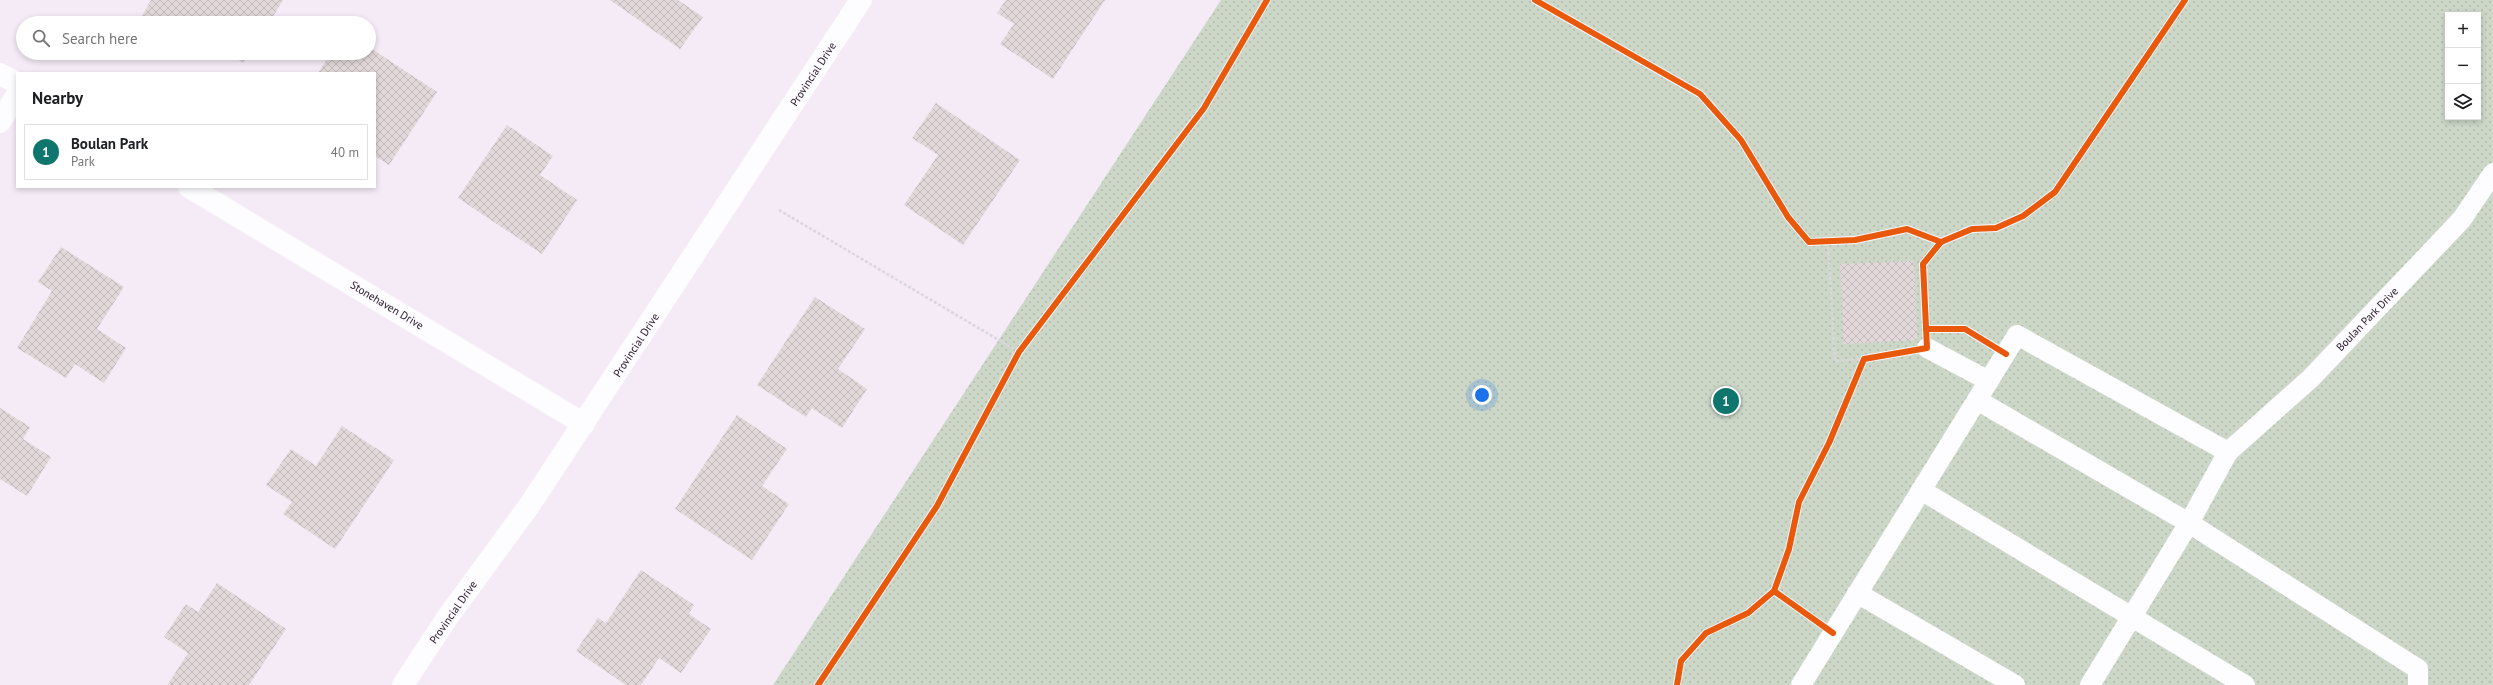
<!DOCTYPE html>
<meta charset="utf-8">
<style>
body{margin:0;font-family:"PT Sans",sans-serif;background:#f6f6f6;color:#202124}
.controls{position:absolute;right:12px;top:12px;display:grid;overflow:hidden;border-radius:0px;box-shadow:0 2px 6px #0003}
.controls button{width:36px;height:36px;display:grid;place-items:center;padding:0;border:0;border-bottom:1px solid #e0e0e0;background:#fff;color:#202124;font:20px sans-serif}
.you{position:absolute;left:1482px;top:395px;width:14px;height:14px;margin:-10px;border:3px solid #fff;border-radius:50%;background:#1a73e8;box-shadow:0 0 0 6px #1a73e833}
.badge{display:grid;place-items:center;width:26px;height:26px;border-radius:50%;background:#0f766e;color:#fff;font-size:13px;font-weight:700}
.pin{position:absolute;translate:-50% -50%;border:2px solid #fff;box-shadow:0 1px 4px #0006}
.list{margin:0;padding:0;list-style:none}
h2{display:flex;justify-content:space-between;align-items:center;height:52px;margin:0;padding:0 16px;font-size:17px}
h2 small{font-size:13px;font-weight:400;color:#757577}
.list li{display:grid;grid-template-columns:26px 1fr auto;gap:12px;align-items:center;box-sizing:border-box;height:56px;margin:0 8px 8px;padding:0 8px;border:1px solid #e0e0e0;border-radius:0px}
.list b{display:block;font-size:15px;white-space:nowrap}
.list p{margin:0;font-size:13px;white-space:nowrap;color:#757577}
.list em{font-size:13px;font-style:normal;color:#757577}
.icon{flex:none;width:22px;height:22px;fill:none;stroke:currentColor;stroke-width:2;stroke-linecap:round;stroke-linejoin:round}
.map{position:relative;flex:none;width:2493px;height:685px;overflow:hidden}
.search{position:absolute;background:#fff;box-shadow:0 2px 6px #0003;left:16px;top:16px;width:360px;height:44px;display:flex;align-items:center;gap:10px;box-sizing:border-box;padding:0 14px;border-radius:22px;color:#757577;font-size:15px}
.panel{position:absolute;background:#fff;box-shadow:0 2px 6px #0003;left:16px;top:72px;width:360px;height:116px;border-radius:0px}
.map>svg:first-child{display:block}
.park{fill:url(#park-dots);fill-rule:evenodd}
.building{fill:url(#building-cross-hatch)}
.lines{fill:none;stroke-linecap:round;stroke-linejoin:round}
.path{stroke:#dad7dc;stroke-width:2.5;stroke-dasharray:3 2;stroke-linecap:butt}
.service{stroke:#fdfcfe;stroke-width:20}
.minor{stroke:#fdfcfe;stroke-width:22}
.cycleway-casing{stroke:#fcf8fe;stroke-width:8}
.cycleway{stroke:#e8590c;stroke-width:6}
.labels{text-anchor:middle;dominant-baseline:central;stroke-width:3;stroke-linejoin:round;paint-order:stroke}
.street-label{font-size:11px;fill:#201923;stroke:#fcf8fe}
</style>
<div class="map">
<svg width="2493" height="685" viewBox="0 0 2493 685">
<defs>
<pattern id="park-dots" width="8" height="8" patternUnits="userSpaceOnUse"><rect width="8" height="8" fill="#ccd7c8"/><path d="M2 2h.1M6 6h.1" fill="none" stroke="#afb8ac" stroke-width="1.8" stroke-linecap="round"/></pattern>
<pattern id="building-cross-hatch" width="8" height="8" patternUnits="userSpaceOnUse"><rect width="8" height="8" fill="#e2d8da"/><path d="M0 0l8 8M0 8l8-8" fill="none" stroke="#c2b9bb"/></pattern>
</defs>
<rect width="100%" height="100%" fill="#f4ebf7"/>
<path class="park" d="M1221 0H2493V685H773ZM2448 15H2478V117H2448Z"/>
<g class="building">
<path d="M151 0H283L269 23H180L174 19 171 23H153L142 16Z"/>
<path d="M610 0H678L703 17 680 49Z"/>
<path d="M1006 0H1105L1053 79 1000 44 1014 24 997 13Z"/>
<path d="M369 47 437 92 389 165 375 156V73H318L331 53H369Z"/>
<path d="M227 53H249L243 63Z"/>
<path d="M936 103 1020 160 963 245 904 205 938 155 912 138Z"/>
<path d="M507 125 553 156 540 175 577 200 542 254 458 198Z"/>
<path d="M61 247 124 287 97 329 126 348 104 383 75 364 66 378 17 348 52 291 38 282Z"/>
<path d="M1914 261 1917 340 1844 344 1840 264Z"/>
<path d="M815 297 865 329 838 369 867 389 842 428 812 408 806 417 757 385Z"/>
<path d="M0 408 30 427 23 439 51 457 27 496 0 479Z"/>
<path d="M737 415 787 449 762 486 789 504 752 560 675 509Z"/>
<path d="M342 426 394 460 335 549 283 514 292 502 266 485 291 449 316 466Z"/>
<path d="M641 570 694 605 689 614 711 629 681 673 659 658 641 685H626L576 651 598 618 606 623Z"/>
<path d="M217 583 286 629 249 685H169L168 684 188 653 164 637 186 604 198 612Z"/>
</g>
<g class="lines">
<g class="path">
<path d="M779 210 1019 352"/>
<path d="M1828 242 1835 361 1864 359"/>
</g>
<g class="service">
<path d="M1927 348 1989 381"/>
<path d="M1977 400 2189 523 2418 669V685"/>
<path d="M2228 452 2311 378 2462 219 2493 173"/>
<path d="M1921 490 2245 685"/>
<path d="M1857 593 2015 685"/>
<path d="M1801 685 2017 335 2228 452 2189 523 2090 685"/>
</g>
<g class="minor">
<path d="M0 74 17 83"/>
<path d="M0 122 17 95"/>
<path d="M189 187 584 424"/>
<path d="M403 685 447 618 529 506 861 0"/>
</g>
<g class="cycleway-casing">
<g id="cycleway">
<path d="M1535 0 1700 94 1741 140 1788 217 1809 242 1855 240 1907 229 1941 242"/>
<path d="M1926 329H1965L2006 354"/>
<path d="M1774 591 1833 633"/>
<path d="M818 685 937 506 1019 352 1204 108 1267 0"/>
<path d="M1677 685 1681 661 1706 633 1748 613 1774 591 1789 549 1799 502 1829 443 1864 359 1927 348 1923 264 1941 242 1972 229 1996 228 2023 216 2055 192 2185 0"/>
</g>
</g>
<use href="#cycleway" class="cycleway"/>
</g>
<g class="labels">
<g class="street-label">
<text transform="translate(813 74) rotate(-57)">Provincial Drive</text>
<text transform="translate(387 305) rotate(31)">Stonehaven Drive</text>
<text transform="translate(2367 319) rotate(-46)">Boulan Park Drive</text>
<text transform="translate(636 345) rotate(-57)">Provincial Drive</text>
<text transform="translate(453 612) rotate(-55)">Provincial Drive</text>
</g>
</g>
</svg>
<div class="controls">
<button>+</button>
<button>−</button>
<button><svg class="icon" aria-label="layers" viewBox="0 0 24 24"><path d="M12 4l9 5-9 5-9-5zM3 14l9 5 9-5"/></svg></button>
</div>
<div class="you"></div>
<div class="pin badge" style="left:1726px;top:401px">1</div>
<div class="search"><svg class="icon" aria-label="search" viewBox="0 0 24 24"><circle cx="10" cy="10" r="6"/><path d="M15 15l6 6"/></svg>Search here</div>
<section class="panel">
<h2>Nearby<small></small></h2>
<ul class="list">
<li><span class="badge">1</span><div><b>Boulan Park</b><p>Park</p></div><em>40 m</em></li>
</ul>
</section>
</div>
